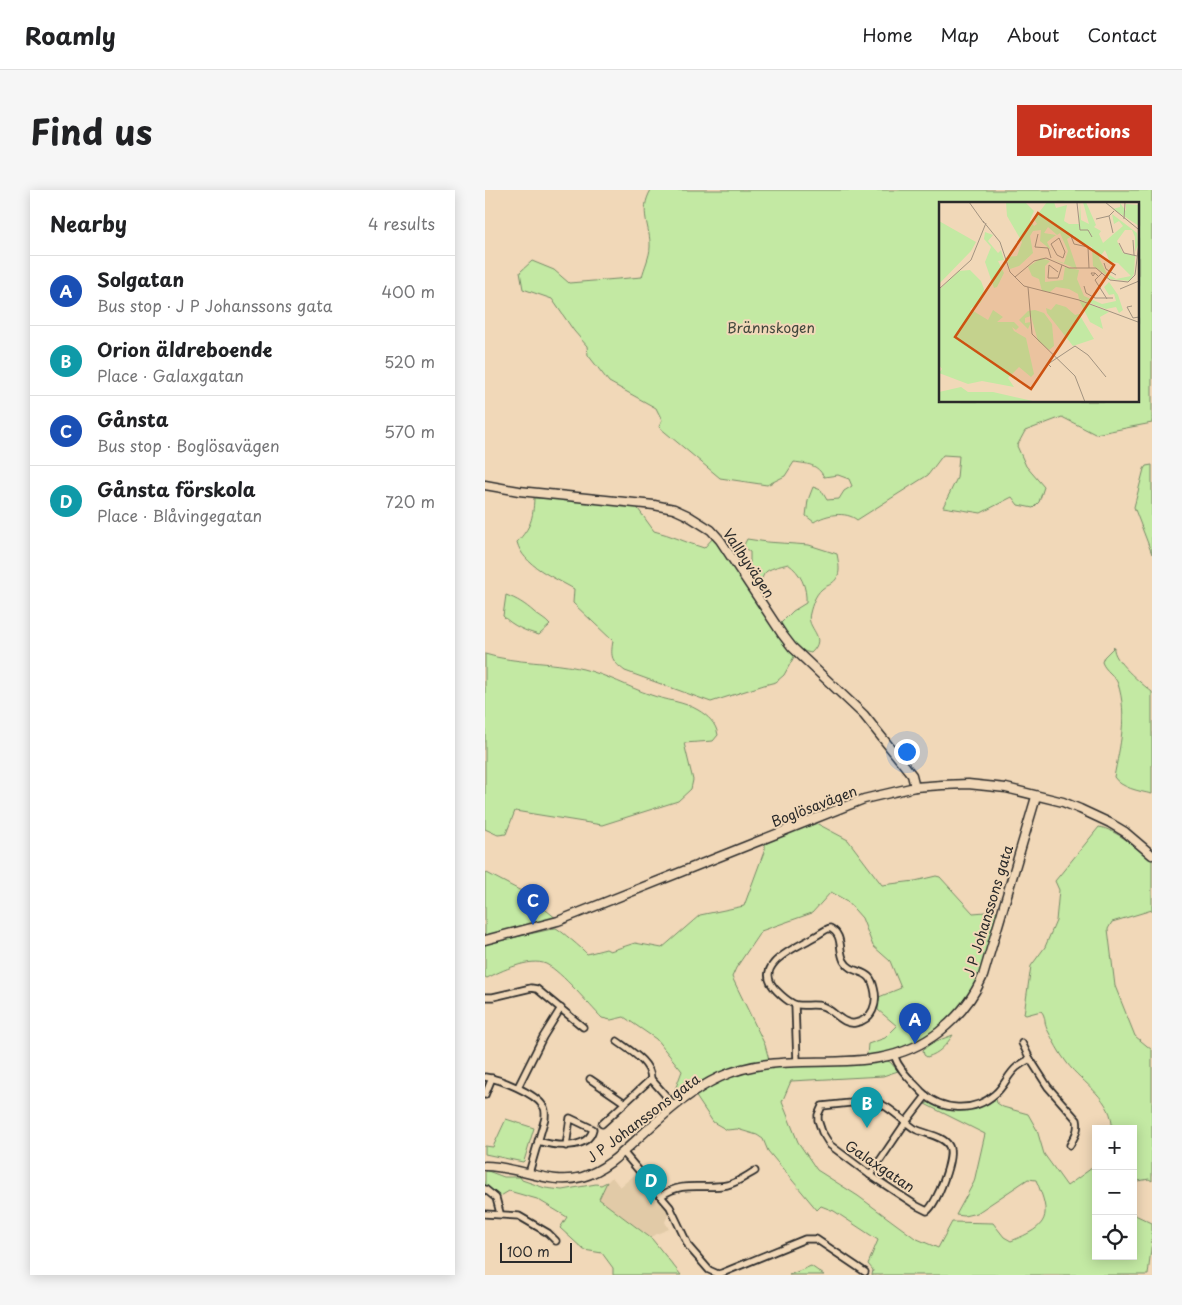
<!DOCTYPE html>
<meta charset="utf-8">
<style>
body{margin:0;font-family:"Playpen Sans",sans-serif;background:#f6f6f6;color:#202124}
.controls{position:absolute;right:15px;bottom:15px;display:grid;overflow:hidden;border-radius:0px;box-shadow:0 2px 12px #0003}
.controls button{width:45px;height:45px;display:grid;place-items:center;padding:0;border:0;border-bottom:1px solid #e0e0e0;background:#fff;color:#202124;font:25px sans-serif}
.scale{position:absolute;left:15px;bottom:12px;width:72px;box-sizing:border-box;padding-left:5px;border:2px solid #2b2b2b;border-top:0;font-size:14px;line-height:18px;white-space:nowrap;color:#2b2b2b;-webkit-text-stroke:4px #f1d8b8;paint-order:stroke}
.you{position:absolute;left:421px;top:561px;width:18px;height:18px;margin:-12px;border:4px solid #fff;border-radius:50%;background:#1a73e8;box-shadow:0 0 0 8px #1a73e833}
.badge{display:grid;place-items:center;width:32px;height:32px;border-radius:50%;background:#c8321e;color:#fff;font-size:16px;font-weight:700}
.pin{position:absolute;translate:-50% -41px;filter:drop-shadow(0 1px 2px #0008)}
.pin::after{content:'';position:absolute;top:26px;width:18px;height:15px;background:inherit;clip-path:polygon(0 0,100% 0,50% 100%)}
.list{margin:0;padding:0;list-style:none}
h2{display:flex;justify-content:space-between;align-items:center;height:65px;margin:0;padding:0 20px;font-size:21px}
h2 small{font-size:16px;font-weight:400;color:#757577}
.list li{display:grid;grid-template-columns:32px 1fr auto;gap:15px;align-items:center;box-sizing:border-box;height:70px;padding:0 20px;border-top:1px solid #e0e0e0}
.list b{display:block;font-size:19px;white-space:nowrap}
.list p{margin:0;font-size:16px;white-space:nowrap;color:#757577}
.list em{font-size:16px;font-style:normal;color:#757577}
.icon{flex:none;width:28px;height:28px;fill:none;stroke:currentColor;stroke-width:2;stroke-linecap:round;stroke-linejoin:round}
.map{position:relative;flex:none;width:667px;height:1085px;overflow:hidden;border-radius:0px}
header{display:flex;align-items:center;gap:30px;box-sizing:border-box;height:70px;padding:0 25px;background:#fff;border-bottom:1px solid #e0e0e0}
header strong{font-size:24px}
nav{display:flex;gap:28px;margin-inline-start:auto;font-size:18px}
.intro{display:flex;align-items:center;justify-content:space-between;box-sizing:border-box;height:120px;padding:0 30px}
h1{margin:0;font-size:35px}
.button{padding:12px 22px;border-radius:0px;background:#c8321e;color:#fff;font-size:18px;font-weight:700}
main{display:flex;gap:30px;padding:0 30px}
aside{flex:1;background:#fff;border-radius:0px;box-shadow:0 2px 12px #0003}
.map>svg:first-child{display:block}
.built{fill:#e1caa7}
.green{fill:#c3e9a3;stroke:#778a67;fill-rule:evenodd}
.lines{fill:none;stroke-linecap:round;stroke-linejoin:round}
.street-casing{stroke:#2b2b2b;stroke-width:9}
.secondary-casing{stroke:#2b2b2b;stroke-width:11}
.street{stroke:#f1d8b8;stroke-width:5.5}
.secondary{stroke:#f1d8b8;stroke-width:8}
.labels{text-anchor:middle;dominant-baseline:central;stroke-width:4;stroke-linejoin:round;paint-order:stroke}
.park-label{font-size:14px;fill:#42483d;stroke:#f1d8b8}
.street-label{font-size:14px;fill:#2b2b2b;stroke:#f1d8b8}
.inset-road{fill:none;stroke:#a29380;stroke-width:1}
.view{fill:#cc5211;fill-opacity:0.15;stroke:#cc5211;stroke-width:2.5}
.inset-edge{fill:none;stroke:#2b2b2b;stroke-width:2.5}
</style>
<header>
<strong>Roamly</strong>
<nav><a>Home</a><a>Map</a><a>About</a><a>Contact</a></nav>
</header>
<div class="intro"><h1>Find us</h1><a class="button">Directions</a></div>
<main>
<aside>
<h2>Nearby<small>4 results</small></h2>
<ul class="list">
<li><span class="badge" style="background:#1a4fb4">A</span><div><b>Solgatan</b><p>Bus stop · J P Johanssons gata</p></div><em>400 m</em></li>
<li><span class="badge" style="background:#0f9aa8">B</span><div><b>Orion äldreboende</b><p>Place · Galaxgatan</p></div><em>520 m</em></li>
<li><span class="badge" style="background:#1a4fb4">C</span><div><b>Gånsta</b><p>Bus stop · Boglösavägen</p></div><em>570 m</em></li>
<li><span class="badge" style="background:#0f9aa8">D</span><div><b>Gånsta förskola</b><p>Place · Blåvingegatan</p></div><em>720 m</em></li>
</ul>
</aside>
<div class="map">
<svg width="667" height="1085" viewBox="0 0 667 1085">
<rect width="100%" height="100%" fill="#f1d8b8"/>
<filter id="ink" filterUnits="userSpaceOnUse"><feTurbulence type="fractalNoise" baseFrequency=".02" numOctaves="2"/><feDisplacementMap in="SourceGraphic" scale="10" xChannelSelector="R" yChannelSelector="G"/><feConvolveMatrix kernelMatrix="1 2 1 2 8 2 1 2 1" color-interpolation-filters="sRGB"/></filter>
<g filter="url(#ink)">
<path class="built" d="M152 983 166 1000 168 1007 179 1015 184 1023 180 1032 184 1039 165 1047 114 1009 122 992 127 987 135 997Z"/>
<g class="green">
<path d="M166 0H667V233L610 244 577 227 540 241 532 256 541 276 559 297 554 312 548 318 533 315 527 307 496 323 458 317 472 288 474 266 458 265 443 285 372 330C361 321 341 324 329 332L321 326 323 310 328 297 336 300 342 310 354 309 359 301 367 296 364 289 353 285 339 287C332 274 323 274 309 272L300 286 282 295 235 288 174 237 177 230 171 218 124 192 103 165 102 156 89 141 67 109 38 99 35 82 47 71 69 80 84 93 157 87C159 78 165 66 165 57 166 37 153 22 166 0ZM456 14H653V211H456Z"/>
<path d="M667 275V364L649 317 659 279 661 276Z"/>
<path d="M49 308 79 309 151 316 169 341C186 345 202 353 219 358L228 348 310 465 299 485 291 492 279 495 226 512 140 481C127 471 125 468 128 451L88 413 89 399C69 387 38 376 32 352 46 337 48 329 49 308Z"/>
<path d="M262 349 282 352 324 355 352 364C354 375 357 386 347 393 344 396 340 396 337 399 330 405 327 415 325 423 320 439 344 446 326 463 311 461 302 446 294 435L308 421 321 413C322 397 316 383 303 374 296 376 283 378 279 384 276 389 276 394 272 400L261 382 265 372V362L258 357Z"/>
<path d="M21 405C32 409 40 414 49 422 54 427 60 429 65 435L54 445C40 441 28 436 18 426Z"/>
<path d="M629 457C627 470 656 493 667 502V604C654 601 636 598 629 587 635 556 643 525 633 494 630 485 620 481 617 472L619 467Z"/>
<path d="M0 464C32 474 65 471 98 479 122 485 143 497 166 505 180 510 200 512 213 520 223 526 231 533 233 545L228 551 199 553 208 590 206 599 193 611 117 635 30 621 21 644 13 645 0 639Z"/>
<path d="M329 632 363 650 397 695 430 691 451 686 455 687 488 723 513 721C507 747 502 775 489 799 467 837 424 862 382 866L383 854 400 848 412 836 393 820 394 807 416 798 405 771 388 756 377 728 362 711 346 702 327 723 276 741 251 778 247 787 280 855 284 870C243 877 225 890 191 911L187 908 197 881 171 849 139 827 126 830 117 828C104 815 77 782 61 774 45 767 16 781 2 788L0 787V754L67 739C68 738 70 738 71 738 74 739 99 760 102 764L121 759 125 761 150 753 177 758 215 725 259 716 280 659V652Z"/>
<path d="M614 637C630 639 655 660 667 670V720L627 732 623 739 630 796 650 846 667 860V991L664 989 648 992V939H627C629 910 597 893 582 873 574 863 568 850 562 839 559 833 561 826 556 821L541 825 539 824 546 776 560 757 571 731 574 700 570 691Z"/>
<path d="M0 682 40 703 72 729 0 746Z"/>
<path d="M468 845C460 856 455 863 442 867L439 865 438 860 446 853Z"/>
<path d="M399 870 405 872 413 881 398 886 306 891 297 912 313 952 332 980 373 1006 430 1048 453 1058 467 1032 508 1033 519 1047 526 1051C564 1036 567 1027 551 990L543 989 492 1023 479 1026 471 1025 489 992 500 944 440 914 445 912C471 923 486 923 511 909L512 913 518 917 543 924 552 940 559 964 582 996 611 975V1066H648V1024L667 1033V1050L663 1085H387L388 1080 383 1074 393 1050 349 1021 336 1016 332 1020 283 961 278 949 272 945 252 939 242 940 228 932 210 905 225 895 249 885 283 877Z"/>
<path d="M21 929 49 938 39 971 38 972 0 964V956L8 957Z"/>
<path d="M0 980 19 987H35L37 990 60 998 77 1000 111 994 116 995 122 992 114 1009 167 1049 196 1085H128V1078L117 1063 99 1060 75 1038 82 1027 52 1009 24 1001 14 1007 0 994Z"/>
<path d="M326 1076 339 1085H304Z"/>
</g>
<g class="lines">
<g class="street-casing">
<g id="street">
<path d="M345 738C359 745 353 760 359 771 365 782 377 780 384 787 387 790 388 794 389 798 393 813 388 830 370 833 357 835 349 820 337 816 327 813 315 818 307 813 301 810 296 805 292 801 265 775 311 758 329 747 335 744 339 740 345 738Z"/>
<path d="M0 807H8L46 798 52 799 98 837"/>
<path d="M310 815 312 872"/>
<path d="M132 851C144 860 166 872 166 889"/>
<path d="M537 853 545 869"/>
<path d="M409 865C414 880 426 890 437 902 456 921 489 923 510 904 519 897 523 884 532 877 536 874 541 871 545 869L563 897 592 930C594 940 590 946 585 955"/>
<path d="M0 887C15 889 50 903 58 916 61 919 60 923 60 928L44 983"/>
<path d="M105 889 140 913"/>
<path d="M33 897 58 847 76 818"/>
<path d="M0 905 7 888"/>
<path d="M384 911C402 912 416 930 430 939 440 944 459 946 464 956 470 967 452 1013 442 1021L432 1016 385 985 345 955 337 942 333 930V925L337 916Z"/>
<path d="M117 934 166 889 190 916"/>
<path d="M53 951C69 956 103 961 108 939L85 928 81 956"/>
<path d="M138 962 185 1017 204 1057 224 1080 233 1084 237 1083 320 1049H331L380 1082"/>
<path d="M385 985 421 932 441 906"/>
<path d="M0 999 11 1008 15 1023"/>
<path d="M176 1006C199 990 217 1000 242 995 252 993 261 986 270 981"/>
<path d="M0 1024 34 1026 63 1043 71 1051"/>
</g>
</g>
<g class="secondary-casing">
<g id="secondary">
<path d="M0 295 34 301 169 315 189 319 202 325 226 340 235 350 297 444 307 457 379 525 427 585 430 597"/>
<path d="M0 750 73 731 379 609 430 597 457 595 483 594 521 598 578 612 595 619 625 633 640 642 667 665"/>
<path d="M0 976C33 976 65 996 97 987 122 980 142 958 161 941 184 920 207 900 235 887 307 854 387 894 454 842 473 827 488 809 498 786L551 607"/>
</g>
</g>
<use href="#street" class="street"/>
<use href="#secondary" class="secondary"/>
</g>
</g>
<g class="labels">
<g class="park-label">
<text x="286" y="137">Brännskogen</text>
</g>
<g class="street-label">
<text transform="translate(264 373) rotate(56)">Vallbyvägen</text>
<text transform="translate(329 616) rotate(-21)">Boglösavägen</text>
<text transform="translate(503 721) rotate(-73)">J P Johanssons gata</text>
<text transform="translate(158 928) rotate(-37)">J P Johanssons gata</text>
<text transform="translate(395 976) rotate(34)">Galaxgatan</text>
</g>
</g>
<g transform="translate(454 12)">
<rect width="200" height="200" fill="#f1d8b8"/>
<path d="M67 0H86L95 9 91 18 95 24 98 22 95 17 108 0H115L117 6 128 3 125 19 130 22H140L141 0 142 18 150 22 144 0H147L157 23 155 25 162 29 160 32 164 41 184 24 180 19 175 22 173 12 198 31 199 43 196 50V35L193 28H186L178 39 184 51 196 54 195 72 191 79 170 77 169 72 177 77 192 74 179 61 171 60 166 48 160 56 169 74 154 64 153 45 138 39 135 33 128 37 138 67 113 57 125 61 129 49 121 31 118 33 109 25 105 31 117 33 108 40 112 48 101 39 102 28 94 29 91 34 94 51 80 64 71 67 67 55 78 54 83 40 68 14ZM181 1 187 9V2L200 3V24L174 7 181 5ZM0 19 37 40 32 49 0 82ZM46 30 54 33 49 39 59 51 62 48 65 58 59 59 65 71 58 85 55 86 46 60 52 45 45 37ZM102 56 111 59 106 64V80L124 78 126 65 140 68 138 77 145 94 163 102 177 99 175 92 170 93 165 85 170 80 179 93 184 108 180 111 177 105 167 107 140 97 139 92 130 87 117 85 111 90 103 89 100 77 93 74 89 65ZM31 68 42 79 45 87 42 100 31 107 49 118 54 108 64 115 58 120H75L80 125 77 128 73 125 75 129 87 136 95 172 92 175 80 165 69 176 75 185 43 179 29 182 0 171 3 167 0 163V88L20 69ZM140 98 170 110 161 115 164 127 151 120ZM117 102 127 105 136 113 140 112 155 137 134 144 108 111 107 106 112 108ZM96 108 105 111 113 122 115 144 110 148 99 139 92 114 86 116V121L92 120 89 127 80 118 89 109ZM22 185 29 190H54L98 200H0V190Z" fill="#c3e9a3"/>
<path class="inset-road" d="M30 0 45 21M166 0 199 27M138 1 141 28H149L153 35M170 14 174 31M157 17 170 14 175 9M185 17 186 0M44 19 61 40 71 70 85 84 140 98 199 120M99 32 96 45 109 46 112 56M132 34 135 42 149 45 150 66M120 36 126 50 124 56 118 53 112 42ZM194 38 195 53M180 41 185 51 198 54M165 61 167 67 177 73M119 70 110 63 109 76H119L123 63M156 71 154 74 152 71H156L159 74M163 71 156 78 168 97M76 75 95 59 107 56 130 66H157L171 78 189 80 196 73 200 41M145 84 147 91 156 96H174M89 85 93 132 136 174 146 200M0 87 32 58 47 21M181 87 200 79M193 104 188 105 194 116 200 115M112 165 109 162 136 144 149 153 167 175"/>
<path class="view" d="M99 11 175 63 92 187 16 135Z"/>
<rect width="200" height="200" class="inset-edge"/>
</g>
</svg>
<div class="controls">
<button>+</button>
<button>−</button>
<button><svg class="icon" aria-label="locate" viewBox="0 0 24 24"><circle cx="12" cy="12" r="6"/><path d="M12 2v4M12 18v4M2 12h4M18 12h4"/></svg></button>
</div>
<div class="scale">100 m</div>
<div class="you"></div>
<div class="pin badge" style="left:430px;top:854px;background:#1a4fb4">A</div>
<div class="pin badge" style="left:382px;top:938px;background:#0f9aa8">B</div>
<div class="pin badge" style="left:48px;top:735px;background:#1a4fb4">C</div>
<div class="pin badge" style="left:166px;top:1015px;background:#0f9aa8">D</div>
</div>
</main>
